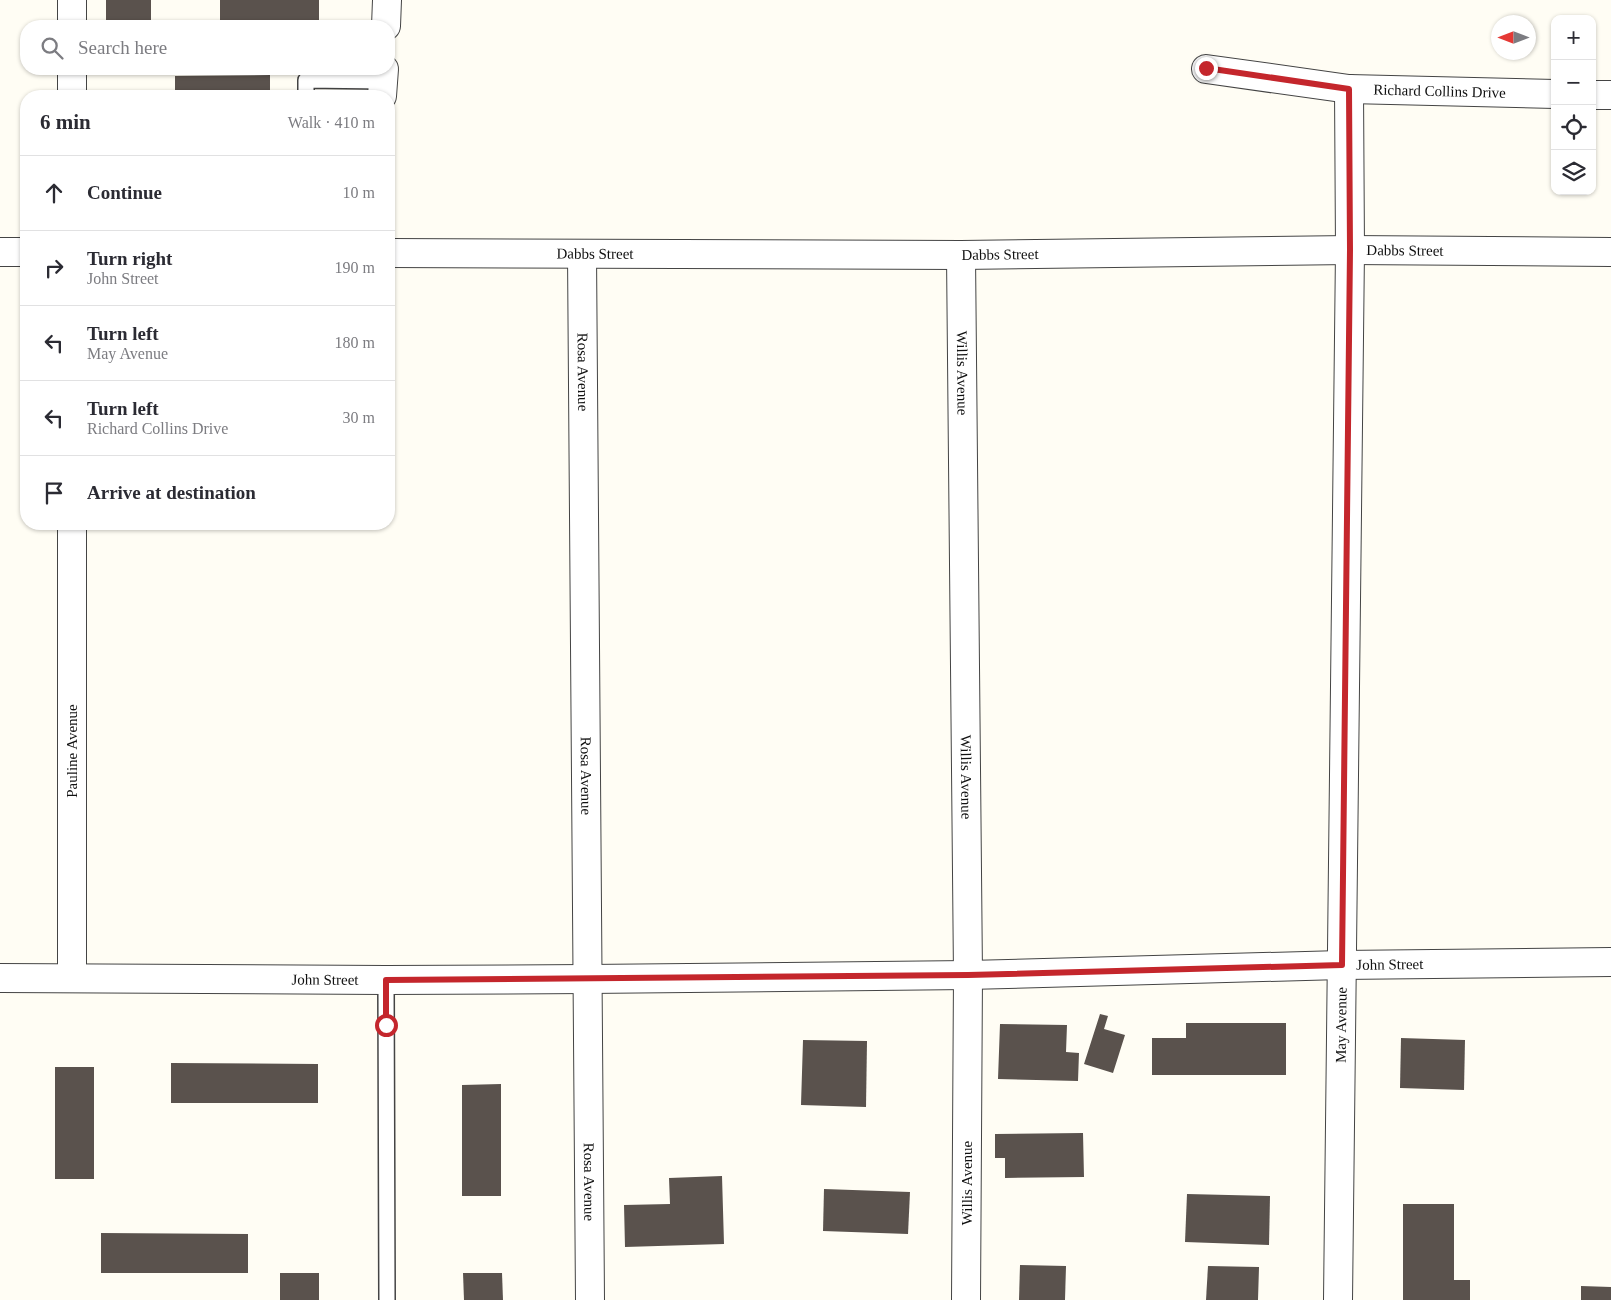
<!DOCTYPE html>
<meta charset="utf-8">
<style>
body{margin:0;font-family:Georgia,serif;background:#f2f2f3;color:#2b2b33}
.controls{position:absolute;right:15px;top:15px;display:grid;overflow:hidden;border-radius:10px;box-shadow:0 1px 4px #0004}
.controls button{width:45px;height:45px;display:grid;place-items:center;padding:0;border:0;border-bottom:1px solid #e1e1e2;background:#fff;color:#2b2b33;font:25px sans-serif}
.compass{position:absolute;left:1491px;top:15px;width:45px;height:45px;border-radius:50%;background:#fff;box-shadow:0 1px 4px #0004;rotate:270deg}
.stop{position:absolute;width:15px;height:15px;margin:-11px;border:4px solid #c4262c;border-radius:50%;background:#fff}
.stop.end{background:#c4262c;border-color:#fff;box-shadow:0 1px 5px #0008}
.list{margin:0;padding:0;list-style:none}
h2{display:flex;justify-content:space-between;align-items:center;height:65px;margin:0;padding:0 20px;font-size:21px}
h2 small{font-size:16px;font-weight:400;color:#7c7c81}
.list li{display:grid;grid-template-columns:32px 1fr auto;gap:15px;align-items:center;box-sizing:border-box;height:75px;padding:0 20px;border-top:1px solid #e1e1e2}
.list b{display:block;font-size:19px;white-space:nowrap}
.list p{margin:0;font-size:16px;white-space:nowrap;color:#7c7c81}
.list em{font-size:16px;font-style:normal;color:#7c7c81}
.icon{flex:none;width:28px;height:28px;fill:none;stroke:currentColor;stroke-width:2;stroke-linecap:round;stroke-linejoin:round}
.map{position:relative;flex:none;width:1611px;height:1300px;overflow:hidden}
.search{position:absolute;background:#fff;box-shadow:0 1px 4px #0004;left:20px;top:20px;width:375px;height:55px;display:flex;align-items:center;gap:12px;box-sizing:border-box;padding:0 18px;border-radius:20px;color:#7c7c81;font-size:19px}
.panel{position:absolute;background:#fff;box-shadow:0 1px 4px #0004;left:20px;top:90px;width:375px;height:440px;border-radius:20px}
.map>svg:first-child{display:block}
.building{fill:#5a524d}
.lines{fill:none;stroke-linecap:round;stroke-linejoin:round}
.lane-casing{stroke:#444;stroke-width:18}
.street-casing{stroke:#444;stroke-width:30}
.lane{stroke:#fff;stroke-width:15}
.street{stroke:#fff;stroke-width:28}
.route{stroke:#c4262c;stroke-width:6}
.labels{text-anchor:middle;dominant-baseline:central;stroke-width:5;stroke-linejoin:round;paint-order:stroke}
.street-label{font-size:15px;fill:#111;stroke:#fff}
</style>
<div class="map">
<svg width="1611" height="1300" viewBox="0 0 1611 1300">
<rect width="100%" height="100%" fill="#fffdf4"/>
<g class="building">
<rect x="106" y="0" width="45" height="26"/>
<rect x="220" y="0" width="99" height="26"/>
<path d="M270 75V96H175V76Z"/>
<path d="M1100 1014 1108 1016 1104 1029 1125 1035 1113 1073 1084 1064Z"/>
<path d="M1186 1023H1286V1075H1152V1038H1186Z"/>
<path d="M1000 1024 1067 1025 1066 1052 1079 1053 1078 1081 998 1079Z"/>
<path d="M1401 1038 1465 1040 1464 1090 1400 1088Z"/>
<path d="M803 1040 867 1041 866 1107 801 1105Z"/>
<path d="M171 1063 318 1064V1103H171Z"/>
<rect x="55" y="1067" width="39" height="112"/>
<path d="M501 1084V1196H462V1085Z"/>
<path d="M1083 1133 1084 1177 1005 1178V1158H995V1134Z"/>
<path d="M722 1176 724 1244 625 1247 624 1205 670 1204 669 1178Z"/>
<path d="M824 1189 910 1192 908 1234 823 1231Z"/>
<path d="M1187 1194 1270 1196 1269 1245 1185 1242Z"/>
<path d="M1403 1204H1454V1280H1470V1300H1403Z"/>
<path d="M101 1233 248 1234V1273H101Z"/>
<path d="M1020 1265 1066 1266 1065 1300H1019Z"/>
<path d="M1208 1266 1259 1267 1258 1300H1206Z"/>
<rect x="280" y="1273" width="39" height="27"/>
<path d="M463 1273H502L503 1300H464Z"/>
<path d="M1581 1286 1611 1287V1300H1581Z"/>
</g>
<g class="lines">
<g class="lane-casing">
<g id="lane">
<path d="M306 96V80L383 81"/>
<path d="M386 980 387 1300"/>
</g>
</g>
<g class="street-casing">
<g id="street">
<path d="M72 0V26"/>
<path d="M386 26 387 0"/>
<path d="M72 69V96"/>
<path id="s1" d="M1206 69 1349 89 1555 94"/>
<path d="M1592 95H1611"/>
<path d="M382 96 384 69"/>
<path d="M0 252H26"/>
<path id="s2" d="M389 253 961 255 1350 250 1611 252"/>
<path id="s3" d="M582 254 590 1300"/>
<path id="s4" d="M961 255 968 975 966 1300"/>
<path d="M72 977V524"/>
<path id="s5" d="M0 978 386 980 588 979 968 975 1341 965 1611 962"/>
<path id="s6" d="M1338 1300 1350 250 1349 89"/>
</g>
</g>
<use href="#lane" class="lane"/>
<use href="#street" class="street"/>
</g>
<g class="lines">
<path class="route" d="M386 1025V980L968 975 1342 965 1350 250 1349 89 1206 68"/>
</g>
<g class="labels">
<g class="street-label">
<text stroke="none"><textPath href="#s1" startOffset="235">Richard Collins Drive</textPath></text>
<text stroke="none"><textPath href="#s2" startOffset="1016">Dabbs Street</textPath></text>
<text stroke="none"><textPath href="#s2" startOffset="206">Dabbs Street</textPath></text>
<text stroke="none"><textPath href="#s2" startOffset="611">Dabbs Street</textPath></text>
<text stroke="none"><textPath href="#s3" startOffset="118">Rosa Avenue</textPath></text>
<text stroke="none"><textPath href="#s4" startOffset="118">Willis Avenue</textPath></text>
<text transform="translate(72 751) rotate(-90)">Pauline Avenue</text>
<text stroke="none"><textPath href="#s3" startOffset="522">Rosa Avenue</textPath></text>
<text stroke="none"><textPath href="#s4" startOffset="522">Willis Avenue</textPath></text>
<text stroke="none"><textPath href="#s5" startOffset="1390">John Street</textPath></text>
<text stroke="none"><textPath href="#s5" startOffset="325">John Street</textPath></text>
<text stroke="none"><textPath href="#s6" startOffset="275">May Avenue</textPath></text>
<text stroke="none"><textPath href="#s3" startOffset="928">Rosa Avenue</textPath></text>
<text transform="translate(967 1183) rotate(-90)">Willis Avenue</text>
</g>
</g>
</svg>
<div class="controls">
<button>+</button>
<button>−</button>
<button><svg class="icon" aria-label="locate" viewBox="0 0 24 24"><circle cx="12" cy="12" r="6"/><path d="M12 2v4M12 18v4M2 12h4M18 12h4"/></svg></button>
<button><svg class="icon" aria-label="layers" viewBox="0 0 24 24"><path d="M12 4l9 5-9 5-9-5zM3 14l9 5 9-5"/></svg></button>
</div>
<svg class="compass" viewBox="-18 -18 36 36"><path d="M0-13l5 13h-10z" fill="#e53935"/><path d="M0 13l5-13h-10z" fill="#7c7c81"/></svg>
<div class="stop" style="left:386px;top:1025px"></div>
<div class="stop end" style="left:1206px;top:68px"></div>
<div class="search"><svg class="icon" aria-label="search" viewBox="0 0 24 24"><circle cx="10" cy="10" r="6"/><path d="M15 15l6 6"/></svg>Search here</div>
<section class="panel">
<h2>6 min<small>Walk · 410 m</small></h2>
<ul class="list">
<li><svg class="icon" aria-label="ahead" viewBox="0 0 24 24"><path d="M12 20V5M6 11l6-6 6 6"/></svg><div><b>Continue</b></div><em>10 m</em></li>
<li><svg class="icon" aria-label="right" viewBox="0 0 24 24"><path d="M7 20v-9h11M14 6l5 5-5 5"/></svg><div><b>Turn right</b><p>John Street</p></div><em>190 m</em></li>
<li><svg class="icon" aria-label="left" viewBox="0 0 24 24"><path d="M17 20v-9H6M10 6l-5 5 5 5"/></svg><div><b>Turn left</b><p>May Avenue</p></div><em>180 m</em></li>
<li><svg class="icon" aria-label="left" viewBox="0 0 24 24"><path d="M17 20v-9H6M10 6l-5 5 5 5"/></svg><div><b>Turn left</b><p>Richard Collins Drive</p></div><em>30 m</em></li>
<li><svg class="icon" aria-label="arrive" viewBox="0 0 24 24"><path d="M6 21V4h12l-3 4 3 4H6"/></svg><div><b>Arrive at destination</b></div></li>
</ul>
</section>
</div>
